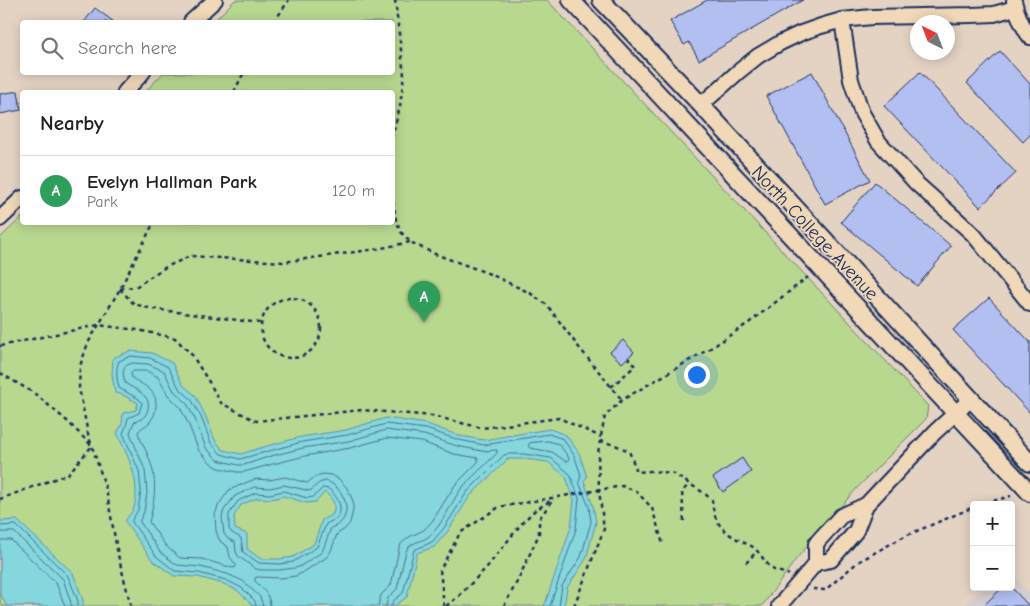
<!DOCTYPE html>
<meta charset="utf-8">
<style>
body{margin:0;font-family:"Comic Neue",sans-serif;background:#f6f6f6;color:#222}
.controls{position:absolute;right:15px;bottom:15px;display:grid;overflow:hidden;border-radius:5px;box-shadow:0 2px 12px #0003}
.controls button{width:45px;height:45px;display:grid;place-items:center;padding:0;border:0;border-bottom:1px solid #e0e0e0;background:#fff;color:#222;font:25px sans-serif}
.compass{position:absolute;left:910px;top:15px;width:45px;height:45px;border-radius:50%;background:#fff;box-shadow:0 2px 12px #0003;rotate:318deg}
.you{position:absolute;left:696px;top:374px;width:18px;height:18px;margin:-12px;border:4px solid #fff;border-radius:50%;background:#1a73e8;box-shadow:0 0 0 8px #1a73e833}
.badge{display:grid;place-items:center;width:32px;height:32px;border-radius:50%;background:#1b2f5e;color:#fff;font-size:16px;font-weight:700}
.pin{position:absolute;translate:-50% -41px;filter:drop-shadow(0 1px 2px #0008)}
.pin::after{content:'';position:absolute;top:26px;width:18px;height:15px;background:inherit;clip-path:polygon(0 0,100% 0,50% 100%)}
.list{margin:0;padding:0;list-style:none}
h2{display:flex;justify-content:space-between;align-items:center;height:65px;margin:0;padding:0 20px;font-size:21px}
h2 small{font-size:16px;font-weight:400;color:#767676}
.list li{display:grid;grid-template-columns:32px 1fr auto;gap:15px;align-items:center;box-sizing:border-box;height:70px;padding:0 20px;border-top:1px solid #e0e0e0}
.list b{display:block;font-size:19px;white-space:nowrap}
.list p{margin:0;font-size:16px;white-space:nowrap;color:#767676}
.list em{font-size:16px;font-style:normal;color:#767676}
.icon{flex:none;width:28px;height:28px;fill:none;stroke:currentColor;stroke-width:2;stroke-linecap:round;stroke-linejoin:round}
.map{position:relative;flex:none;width:1030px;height:606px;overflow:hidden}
.search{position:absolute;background:#fff;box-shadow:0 2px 12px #0003;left:20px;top:20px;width:375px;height:55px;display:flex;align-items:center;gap:12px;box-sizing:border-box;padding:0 18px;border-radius:5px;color:#767676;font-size:19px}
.panel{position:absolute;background:#fff;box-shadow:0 2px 12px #0003;left:20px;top:90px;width:375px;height:135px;border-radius:5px}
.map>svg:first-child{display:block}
.built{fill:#d5cdd0}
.green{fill:#b8d78f;stroke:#6a8376}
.water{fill:#85d6dd;stroke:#5b93aa;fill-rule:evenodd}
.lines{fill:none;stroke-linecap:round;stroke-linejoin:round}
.shore{stroke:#457291;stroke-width:1}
.building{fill:#b2bff0;stroke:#1b2f5e}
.minor-casing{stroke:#1b2f5e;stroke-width:18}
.tertiary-casing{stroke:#1b2f5e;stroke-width:20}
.path{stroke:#1b2f5e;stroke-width:2.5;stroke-dasharray:4 4;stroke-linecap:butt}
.minor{stroke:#f0d8b8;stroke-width:14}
.tertiary{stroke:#f0d8b8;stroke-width:16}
.labels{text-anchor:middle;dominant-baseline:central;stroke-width:4;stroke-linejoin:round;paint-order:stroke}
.street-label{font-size:19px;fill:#1b2f5e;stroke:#f0d8b8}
</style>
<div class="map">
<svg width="1030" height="606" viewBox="0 0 1030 606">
<rect width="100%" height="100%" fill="#e4d3c3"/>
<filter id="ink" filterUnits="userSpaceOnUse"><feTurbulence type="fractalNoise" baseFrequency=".02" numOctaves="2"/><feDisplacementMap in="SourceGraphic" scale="10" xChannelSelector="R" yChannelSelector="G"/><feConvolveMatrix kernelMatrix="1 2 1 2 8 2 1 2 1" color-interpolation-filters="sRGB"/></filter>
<g filter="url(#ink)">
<path class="built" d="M1011 574 1030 593V606H964L985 587H1011Z"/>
<path class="green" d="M235 0H547L928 406 926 419 857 488 797 558 762 606H0V238L22 217V222H392V92H145L163 73 392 72V22H213Z"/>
<g class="water">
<path d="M130 351 152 353 172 363 183 385 195 395 205 415 215 440 223 450 241 454 267 446 301 437 346 430 386 418 427 424 460 436 484 440 518 434 550 429 566 435 579 453 587 477 584 481 593 506 596 522 586 559 567 588 565 601 563 606H543L545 604 571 527 574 500 566 477 548 462 524 459H508L470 496 448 531 434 547 417 553 407 597 394 606H253L238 591 224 584 198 577 174 576 152 560 125 521C128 517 132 512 134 508 141 480 128 457 117 433L122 424 123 413 136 410 138 403 121 394 115 393 112 374 113 358ZM325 492C333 500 336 503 333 514L322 520 314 544 293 557 280 559H261L247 549V534L235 529 234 516 241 505 257 498 271 499 284 496 306 503 316 502Z"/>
<path d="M17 520 73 573 83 600V606H7L0 594V521Z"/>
</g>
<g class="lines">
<g class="shore">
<path d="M548 441 559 444 569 458 568 461H565L552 452 530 448 528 446 530 443Z"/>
<path d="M327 481C342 487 353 509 341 522 339 525 335 526 331 528L322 552 299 567 294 568 280 570H261L256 569 238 556 236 552 235 542 228 539 224 534 222 517 224 510 235 496 254 487 270 488 284 485 310 491 319 483Z"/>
<path d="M323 488 329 489C336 495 345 508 337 518 335 520 329 522 326 524L317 547 293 562 280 564 259 563 243 552 241 538 232 533 229 529V514L238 501 255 493 270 494 284 491 307 498 313 497Z"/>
<path d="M0 526 16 525 68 576 78 601V606"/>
<path d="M0 532H14L63 579 72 606"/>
<path d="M0 540H11L56 583 65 606"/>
<path d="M256 606 255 601 242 588 226 580 199 573 175 571 156 556 132 522V520L138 510 141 491 139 471 123 433 126 426 128 418 139 413 142 403 139 399 119 388C117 379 115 370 119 361L131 356 150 358 168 367 179 388 191 399 201 417 211 443 221 454 240 459 302 442 347 435 386 424 426 429 459 440 484 445 549 434 563 439 574 455 581 475 579 482 589 507 591 522 581 557 562 586 559 606"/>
<path d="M263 606 260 597 243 581 227 574 201 567 177 565 160 552 140 522V520L144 512 147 493 145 470 130 433 134 422C141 420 146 417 148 409 151 394 135 390 125 383L123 373 125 366 132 363 148 364 164 371 174 391 186 402 195 419 206 448 218 460 238 465H244L271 456 303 448 349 441 386 430 424 435 457 446 482 451 497 450V453C486 465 472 476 461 489 450 504 443 525 428 537 420 543 411 541 406 551L397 589 388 598 386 606"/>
<path d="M270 606C270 594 263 589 255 581V578L257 577 281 578 296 576 302 573 327 557 331 551 337 534 345 529 350 523 353 510V501L347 488 339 479 331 475 323 474 316 476 307 483 285 477 269 480 256 479 250 481 229 490 218 506 215 515 216 531 218 537 221 542 228 547 230 557 236 565V567L233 568 202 559 180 558 166 546 149 522C154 505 157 484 152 467 149 455 142 444 138 433 140 427 145 427 149 423 152 419 154 416 155 412 160 391 146 387 132 378L131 373 132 371H147L158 377 168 395 180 407 188 423 199 451 212 464 219 468 237 472H244L273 464 305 456 350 448 387 438 422 442 454 454 478 458V462L455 485 433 520 424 530 409 537 401 544 399 549 391 585 381 595 378 606"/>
<path d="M392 606 393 601 403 593 414 550 432 542 444 528 467 492 504 455 508 454H524L551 458 570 474 579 498 576 529 550 606"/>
</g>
</g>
<g class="building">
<path d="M707 0H803L699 60 689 42 684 45 670 21Z"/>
<path d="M95 8 114 22H84Z"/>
<path d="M1000 51 1030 84V135L1023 142 967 83Z"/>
<path d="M812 72 870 180 825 204 766 96Z"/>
<path d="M920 72 1016 173 980 207 884 106Z"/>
<path d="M18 91 21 110 0 114V94Z"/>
<path d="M875 182 951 246 917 286 841 222Z"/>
<path d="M989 298 1030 342V413L953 330Z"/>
<path d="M623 340 634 352 622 363 610 352Z"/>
<path d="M742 458 751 472 723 492 713 478Z"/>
<path d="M1003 587H1011L1029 606H983Z"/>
</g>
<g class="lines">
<g class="minor-casing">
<g id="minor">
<path d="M1014 1C1017 14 1022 26 1030 37"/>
<path d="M842 20 851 80 862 113 878 141 916 183 973 234 1030 304"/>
<path d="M191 22 215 0"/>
<path d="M125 92 143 72"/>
<path d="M701 105 738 72 758 56 780 43 801 33 821 26 842 20 872 17 972 15 994 14 1015 8"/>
<path d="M0 219 22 198"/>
<path d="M816 563 831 560 856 531 866 505 935 432 971 399"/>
<path d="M779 606 816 563V544L819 540 841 516 866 505"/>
</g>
</g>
<g class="tertiary-casing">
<g id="tertiary">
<path d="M571 0 1030 493"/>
<path d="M601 0 701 105 1030 463"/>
</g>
</g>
<g class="path">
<path d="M274 22 289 0"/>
<path d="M234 92 244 72"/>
<path d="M392 138 400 106 404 75 395 0"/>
<path d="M392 193 396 220 401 232 410 242 435 254 490 274 530 293 547 305 577 345 622 400"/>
<path d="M120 289 137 286 162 269 190 256 283 262 377 249 410 242"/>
<path d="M120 289 134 304 153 309 260 323"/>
<circle cx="291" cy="328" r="30"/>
<path d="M0 346 98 325 138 330 175 338 192 355 209 382 221 403 256 421 362 410 433 416 482 428 559 418 601 437"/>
<path d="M0 373 34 393 67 421 92 446 68 474 0 499"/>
<path d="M611 387 635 366 628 358"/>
<path d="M601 436 605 416 622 400 714 346 750 322 808 277"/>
<path d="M600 441 615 445 629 451 637 472 651 471 672 473 704 493 712 500C714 521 720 530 739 540 743 543 749 544 753 547 761 553 765 564 774 570 778 572 784 572 789 575"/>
<path d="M978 505 1011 496"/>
<path d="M684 521 682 492 689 484"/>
<path d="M746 563 757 551"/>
<path d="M813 589 825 590 858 562 905 536 974 507"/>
<path d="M131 606 118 555 106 489 88 434 79 388 80 366 88 343 120 289 154 222"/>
<path d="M444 606 440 570 460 533 499 507 622 486 636 491 652 508 663 544"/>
<path d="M446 606 459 596 487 567 522 523 534 511 553 499"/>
<path d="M504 606 518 580 539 534V519L553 500"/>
<path d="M574 606 604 529 599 490 598 453 600 441"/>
</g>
<use href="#minor" class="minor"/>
<use href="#tertiary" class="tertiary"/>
</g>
</g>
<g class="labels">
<g class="street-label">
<text transform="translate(815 233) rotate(47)">North College Avenue</text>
</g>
</g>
</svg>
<div class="controls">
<button>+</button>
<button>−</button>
</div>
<svg class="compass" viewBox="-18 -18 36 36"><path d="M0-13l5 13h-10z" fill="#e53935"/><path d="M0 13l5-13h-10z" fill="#767676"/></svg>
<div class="you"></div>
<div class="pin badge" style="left:424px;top:322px;background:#2e9e5b">A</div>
<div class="search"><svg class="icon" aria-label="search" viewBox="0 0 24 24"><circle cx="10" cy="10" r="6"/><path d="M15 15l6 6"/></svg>Search here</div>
<section class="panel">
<h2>Nearby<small></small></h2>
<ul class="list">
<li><span class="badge" style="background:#2e9e5b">A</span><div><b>Evelyn Hallman Park</b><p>Park</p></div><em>120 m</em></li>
</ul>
</section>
</div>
